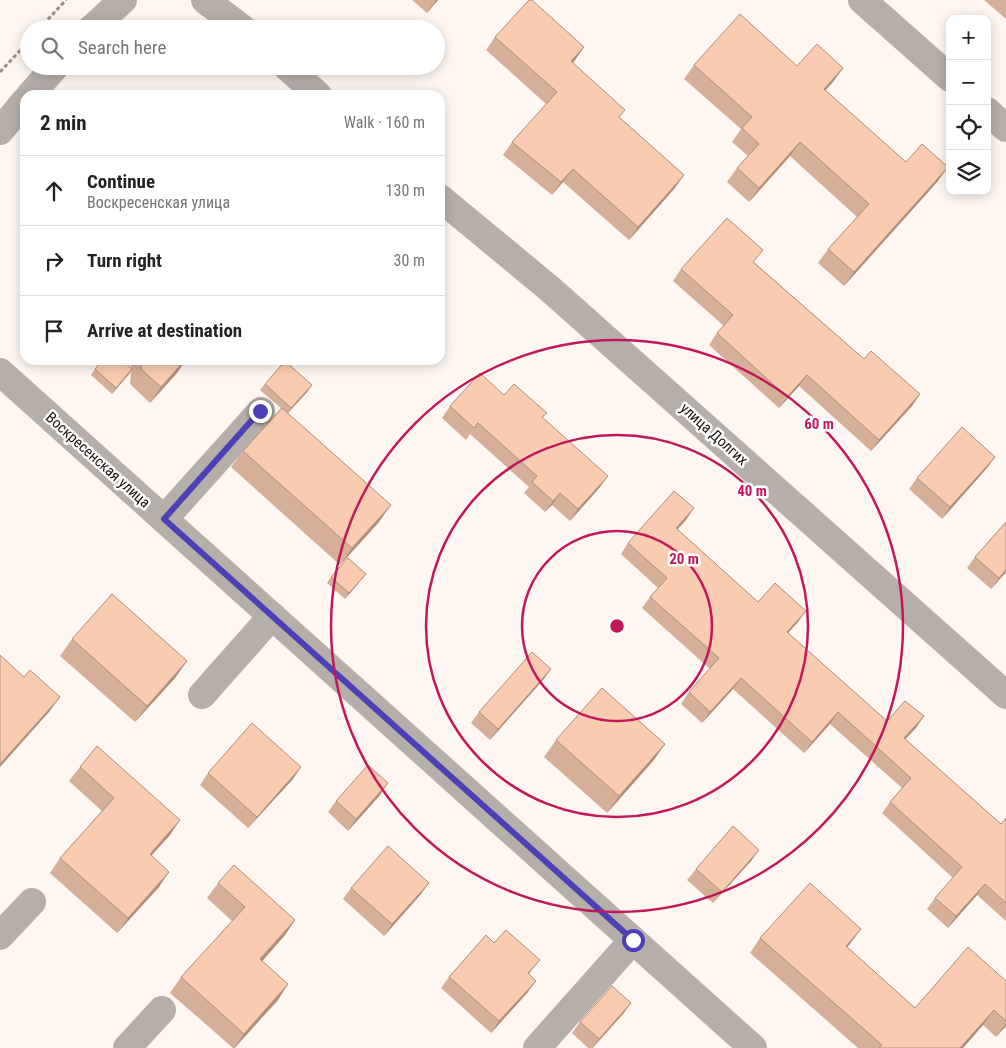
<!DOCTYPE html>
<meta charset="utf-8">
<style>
body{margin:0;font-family:"Roboto Condensed",sans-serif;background:#f6f6f6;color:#222}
.controls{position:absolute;right:15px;top:15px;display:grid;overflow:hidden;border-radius:10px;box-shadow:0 2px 12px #0003}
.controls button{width:45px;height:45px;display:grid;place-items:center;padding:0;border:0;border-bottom:1px solid #e0e0e0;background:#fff;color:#222;font:25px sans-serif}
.stop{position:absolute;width:15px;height:15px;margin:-11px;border:4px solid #4d40b7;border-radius:50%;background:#fff}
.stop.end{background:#4d40b7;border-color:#fff;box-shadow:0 1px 5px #0008}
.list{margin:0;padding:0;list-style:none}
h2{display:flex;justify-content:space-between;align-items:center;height:65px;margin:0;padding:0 20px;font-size:21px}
h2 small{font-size:16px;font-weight:400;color:#767676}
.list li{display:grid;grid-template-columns:32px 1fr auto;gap:15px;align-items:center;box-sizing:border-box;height:70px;padding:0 20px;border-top:1px solid #e0e0e0}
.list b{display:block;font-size:19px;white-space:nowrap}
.list p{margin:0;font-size:16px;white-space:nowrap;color:#767676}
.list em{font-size:16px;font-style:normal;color:#767676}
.icon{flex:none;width:28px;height:28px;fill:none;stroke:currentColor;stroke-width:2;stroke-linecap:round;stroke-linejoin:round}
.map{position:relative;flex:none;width:1006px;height:1048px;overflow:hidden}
.search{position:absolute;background:#fff;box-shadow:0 2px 12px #0003;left:20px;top:20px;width:425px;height:55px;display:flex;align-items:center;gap:12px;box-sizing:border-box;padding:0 18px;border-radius:28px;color:#767676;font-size:19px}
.panel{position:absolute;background:#fff;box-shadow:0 2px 12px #0003;left:20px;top:90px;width:425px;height:275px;border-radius:15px}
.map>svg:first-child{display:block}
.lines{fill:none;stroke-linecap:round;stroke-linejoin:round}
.path{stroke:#99918c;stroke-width:3;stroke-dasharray:4 2.5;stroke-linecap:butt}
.minor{stroke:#b6aea9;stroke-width:28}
.wall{fill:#d6af98}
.shaded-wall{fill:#ae8f7c}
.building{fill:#f9ccb1;stroke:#ae8f7c}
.route{stroke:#4d40b7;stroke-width:6}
.ring{fill:none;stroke:#c2185b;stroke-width:2.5}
.labels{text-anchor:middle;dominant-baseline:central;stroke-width:5;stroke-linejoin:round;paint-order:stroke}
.street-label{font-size:15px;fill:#1c1511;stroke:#fff}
.centre{fill:#c2185b;stroke:#fff;stroke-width:2.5}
.ring-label{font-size:15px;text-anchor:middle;font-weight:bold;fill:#c2185b;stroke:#fff;stroke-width:5;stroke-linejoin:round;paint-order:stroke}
</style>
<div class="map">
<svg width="1006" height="1048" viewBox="0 0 1006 1048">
<rect width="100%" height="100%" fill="#fef6f1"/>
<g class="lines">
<g class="path">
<path d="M39 29 66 0"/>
<path d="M0 72 29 41"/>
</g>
<g class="minor">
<path d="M205 0 243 29"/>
<path d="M862 0 950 78"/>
<path d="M91 29 123 0"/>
<path d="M286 66 318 95"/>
<path d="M30 95 56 66"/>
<path d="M987 111 1006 128"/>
<path d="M0 131 25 101"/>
<path d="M440 198 550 289 1006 695"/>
<path d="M0 372 753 1048"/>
<path d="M164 519 261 411"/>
<path d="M202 695 272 616"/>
<path d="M0 936 32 902"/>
<path d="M127 1048 162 1010"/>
<path d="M537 1048 633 940"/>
</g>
</g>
<g class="wall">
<path d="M412 0H438L427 13Z"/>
<path d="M984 0H1006V19Z"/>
<path d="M495 37 584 47 573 63 620 118 684 175 674 189 629 240 563 182 552 195 503 155 512 142 546 104 486 50Z"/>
<path d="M694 65 797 66 843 68 833 82 825 90 906 162 938 181 844 286 818 263 828 249 857 217 790 156 749 202 727 182 737 168 748 156 732 142 741 129 684 79Z"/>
<path d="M755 263 864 359 920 394 912 406 871 451 799 386 779 408 709 345 717 333 724 326 673 281 681 269Z"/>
<path d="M131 360H186L177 373 150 403 130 384 131 372 112 394 91 375 95 369 131 368Z"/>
<path d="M265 384 308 391 288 413 379 522 340 565 231 467 243 451 281 408 260 390Z"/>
<path d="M504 395 543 418 600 487 570 521 552 505 545 512 524 493 529 487 470 434 466 440 442 418 450 406Z"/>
<path d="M995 457 987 468 942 519 909 489 917 478Z"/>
<path d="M686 520 677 529 758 602 798 622 788 633 887 721 916 728 905 739 1001 824 1006 818V921L977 895 948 928 927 909 935 898 953 878 882 813 890 802 902 788 830 724 804 753 733 689 702 723 681 704 689 692 710 669 642 608 650 597 658 588 621 554 628 543Z"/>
<path d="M1006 522V572L991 589 967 568 975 557Z"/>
<path d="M366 574 362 579 345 599 327 583 331 577Z"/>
<path d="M72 639 187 661 175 678 135 722 60 656Z"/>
<path d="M551 669 543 680 490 740 471 723 479 712Z"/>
<path d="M556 740 665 744 653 761 607 813 544 757Z"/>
<path d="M80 767 170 835 151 856 159 887 117 933 50 873 60 858 102 811 69 781Z"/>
<path d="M208 773 293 779 248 828 200 785Z"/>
<path d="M388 783 380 795 348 831 328 812 336 801Z"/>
<path d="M759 850 751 861 713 903 687 880 696 869Z"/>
<path d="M218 883 295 920 285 935 262 961 278 1000 235 1048H233L170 993 181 977 232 921 207 898Z"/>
<path d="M351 888 421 894 384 936 343 899Z"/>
<path d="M861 929 847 947 915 1008 1006 981V1026L996 1037 983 1025 963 1048H858L750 953 760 938Z"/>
<path d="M494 943 531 971 529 974 528 992 491 1033 441 988 449 977Z"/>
<path d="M631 1003 623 1014 593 1048H588L572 1033 580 1022Z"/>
</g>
<g class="shaded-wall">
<path d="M436 0H438L427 13Z"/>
<path d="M584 47 575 60 562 75 571 61Z"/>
<path d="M843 68 833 82 814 103 824 89Z"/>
<path d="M800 142 790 156 749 202 759 188Z"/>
<path d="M948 167 938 181 844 286 854 272Z"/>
<path d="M573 169 563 182 552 195 561 182Z"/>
<path d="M684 175 674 189 629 240 638 227Z"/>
<path d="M185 360 177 373 150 403 161 387Z"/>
<path d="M132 369 128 375 112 394 116 388Z"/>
<path d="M807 375 799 386 779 408 787 397Z"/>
<path d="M312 385 308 391 287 414 291 408Z"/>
<path d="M920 394 912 406 871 451 879 440Z"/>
<path d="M995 457 987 468 942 519 950 507Z"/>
<path d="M608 476 600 487 570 521 578 509Z"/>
<path d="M560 493 552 505 545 512 553 501Z"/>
<path d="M391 505 379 522 340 565 352 548Z"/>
<path d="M694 508 686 520 668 540 676 528Z"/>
<path d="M1006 570V572L991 589 999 578Z"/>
<path d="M366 574 362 579 345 599 349 593Z"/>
<path d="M806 611 798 622 779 643 787 632Z"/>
<path d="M187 661 175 678 135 722 147 706Z"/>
<path d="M551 669 543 680 490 740 498 729Z"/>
<path d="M741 678 733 689 702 723 710 712Z"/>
<path d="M60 697 49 712 0 767V764Z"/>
<path d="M838 712 830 724 804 753 812 742Z"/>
<path d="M924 716 916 728 896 749 904 738Z"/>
<path d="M665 744 653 761 607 813 619 796Z"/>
<path d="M301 767 293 779 248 828 257 817Z"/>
<path d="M388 783 380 795 348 831 356 819Z"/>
<path d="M180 820 170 835 139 869 150 854Z"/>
<path d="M759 850 751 861 713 903 722 892Z"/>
<path d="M169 872 159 887 117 933 128 918Z"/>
<path d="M429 883 421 894 384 936 392 924Z"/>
<path d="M985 884 977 895 948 928 956 916Z"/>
<path d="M295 920 285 935 250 975 260 959Z"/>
<path d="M861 929 850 944 835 961 846 946Z"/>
<path d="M540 960 531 971 520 984 528 973Z"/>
<path d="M536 981 528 992 491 1033 499 1021Z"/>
<path d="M288 984 278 1000 234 1048 244 1034Z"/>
<path d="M631 1003 623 1014 592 1048 599 1039Z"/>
<path d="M994 1010 983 1025 963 1048H960Z"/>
<path d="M1006 1023V1026L996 1037Z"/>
</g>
<g class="building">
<path d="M529 0H532L584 47 571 61 625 110 619 117 684 175 638 227 573 169 561 182 512 142 557 92 495 37Z"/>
<path d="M740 14 797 66 817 44 843 68 824 89 906 162 922 144 948 167 854 272 828 249 869 204 800 142 759 188 737 168 759 144 742 128 752 117 694 65Z"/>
<path d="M727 218 763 250 753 262 864 359 871 351 920 394 879 440 807 375 787 397 717 333 733 315 681 269Z"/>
<path d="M103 360H122L132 369 116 388 95 369Z"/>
<path d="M141 360H185L161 387 141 369Z"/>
<path d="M285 361 312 385 291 408 265 384Z"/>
<path d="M480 373 504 395 514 384 547 413 542 417 608 476 578 509 560 493 553 501 532 482 537 476 478 423 474 428 450 406Z"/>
<path d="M282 408 391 505 352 548 243 451Z"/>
<path d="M962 427 995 457 950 507 917 478Z"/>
<path d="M674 491 694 508 676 528 758 602 775 583 806 611 787 632 887 721 905 701 924 716 904 738 1001 824 1006 818V903L985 884 956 916 935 898 962 867 890 802 911 778 838 712 812 742 741 678 710 712 689 692 719 658 650 597 667 578 628 543Z"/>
<path d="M1006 522V570L999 578 975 557Z"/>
<path d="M348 558 366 574 349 593 331 577Z"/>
<path d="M112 594 187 661 147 706 72 639Z"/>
<path d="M532 652 551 669 498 729 479 712Z"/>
<path d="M0 655 24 677 30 670 60 697 0 764Z"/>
<path d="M602 688 665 744 619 796 556 740Z"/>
<path d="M252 723 301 767 257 817 208 773Z"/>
<path d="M97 746 180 820 150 854 169 872 128 918 60 858 114 798 80 767Z"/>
<path d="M368 765 388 783 356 819 336 801Z"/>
<path d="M733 826 759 850 722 892 696 869Z"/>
<path d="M388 846 429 883 392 924 351 888Z"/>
<path d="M234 865 295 920 260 959 288 984 244 1034 181 977 245 907 218 883Z"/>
<path d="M810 883 861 929 846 946 915 1008 968 947 1006 981V1021L994 1010 960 1048H879L882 1045 760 938Z"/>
<path d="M506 930 540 960 528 973 536 981 499 1021 449 977 486 935 494 943Z"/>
<path d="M612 986 631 1003 599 1039 580 1022Z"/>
</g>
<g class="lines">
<path class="route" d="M260 411 164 519 633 940"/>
</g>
<g class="ring">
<circle cx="617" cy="626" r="95"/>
<circle cx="617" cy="626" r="191"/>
<circle cx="617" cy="626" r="286"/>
</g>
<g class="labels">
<g class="street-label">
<text transform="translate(714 434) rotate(42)">улица Долгих</text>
<text transform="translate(98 460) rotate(42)">Воскресенская улица</text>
</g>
</g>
<circle cx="617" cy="626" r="8" class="centre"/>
<g class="ring-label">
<text x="819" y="429">60 m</text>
<text x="752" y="496">40 m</text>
<text x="684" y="564">20 m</text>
</g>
</svg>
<div class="controls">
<button>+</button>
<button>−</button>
<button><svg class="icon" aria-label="locate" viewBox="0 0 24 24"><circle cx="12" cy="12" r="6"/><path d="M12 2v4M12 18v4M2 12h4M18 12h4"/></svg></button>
<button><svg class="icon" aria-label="layers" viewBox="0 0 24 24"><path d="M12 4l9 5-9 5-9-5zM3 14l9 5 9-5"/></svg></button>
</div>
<div class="stop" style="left:633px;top:940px"></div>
<div class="stop end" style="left:260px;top:411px"></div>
<div class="search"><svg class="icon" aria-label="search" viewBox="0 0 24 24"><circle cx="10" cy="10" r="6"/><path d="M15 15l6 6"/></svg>Search here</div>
<section class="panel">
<h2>2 min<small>Walk · 160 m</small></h2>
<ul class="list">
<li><svg class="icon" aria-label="ahead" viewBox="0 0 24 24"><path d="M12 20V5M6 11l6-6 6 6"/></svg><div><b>Continue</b><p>Воскресенская улица</p></div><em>130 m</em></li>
<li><svg class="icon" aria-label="right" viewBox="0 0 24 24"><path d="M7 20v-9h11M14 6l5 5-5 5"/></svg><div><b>Turn right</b></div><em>30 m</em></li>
<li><svg class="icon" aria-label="arrive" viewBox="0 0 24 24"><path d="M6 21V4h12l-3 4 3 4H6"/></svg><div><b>Arrive at destination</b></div></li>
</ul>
</section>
</div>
